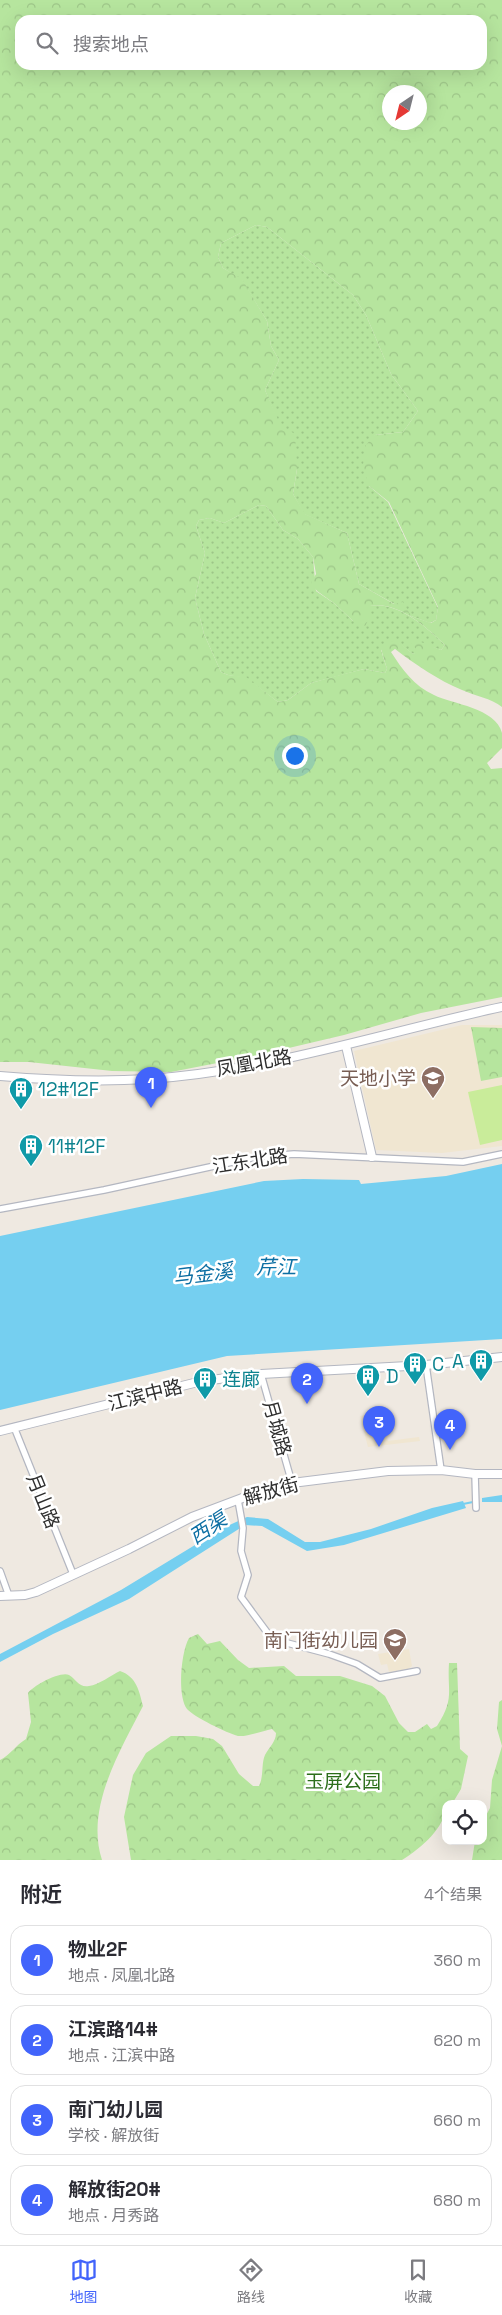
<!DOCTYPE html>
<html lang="zh">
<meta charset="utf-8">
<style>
body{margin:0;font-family:"Space Grotesk","Noto Sans SC",sans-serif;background:#f2f2f3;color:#2b2b33}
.controls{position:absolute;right:15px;bottom:15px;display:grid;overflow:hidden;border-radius:10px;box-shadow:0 5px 20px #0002}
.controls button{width:45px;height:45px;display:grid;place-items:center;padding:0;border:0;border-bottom:1px solid #e1e1e2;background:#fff;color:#2b2b33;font:25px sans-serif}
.compass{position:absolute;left:382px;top:85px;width:45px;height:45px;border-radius:50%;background:#fff;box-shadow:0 5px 20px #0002;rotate:215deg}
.you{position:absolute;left:294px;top:755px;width:18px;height:18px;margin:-12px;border:4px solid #fff;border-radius:50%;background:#1a73e8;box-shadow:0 0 0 8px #1a73e833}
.badge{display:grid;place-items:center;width:32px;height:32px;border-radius:50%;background:#4264fb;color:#fff;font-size:16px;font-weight:700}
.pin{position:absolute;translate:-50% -41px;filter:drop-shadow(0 1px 2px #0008)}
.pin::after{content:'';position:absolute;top:26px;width:18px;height:15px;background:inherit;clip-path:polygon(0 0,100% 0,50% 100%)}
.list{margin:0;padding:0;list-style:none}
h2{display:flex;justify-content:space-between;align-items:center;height:65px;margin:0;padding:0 20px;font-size:21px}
h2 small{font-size:16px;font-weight:400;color:#7c7c81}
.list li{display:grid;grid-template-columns:32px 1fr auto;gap:15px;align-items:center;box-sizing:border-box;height:70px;margin:0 10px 10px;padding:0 10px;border:1px solid #e1e1e2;border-radius:15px}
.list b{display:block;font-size:19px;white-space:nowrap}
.list p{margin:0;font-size:16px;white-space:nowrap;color:#7c7c81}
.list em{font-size:16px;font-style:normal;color:#7c7c81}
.icon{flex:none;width:28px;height:28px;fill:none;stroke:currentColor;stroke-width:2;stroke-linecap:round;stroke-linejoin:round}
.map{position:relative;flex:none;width:502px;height:1860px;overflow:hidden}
.search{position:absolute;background:#fff;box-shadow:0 5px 20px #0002;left:15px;right:15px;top:15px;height:55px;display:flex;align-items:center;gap:12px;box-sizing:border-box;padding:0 18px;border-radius:15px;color:#7c7c81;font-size:19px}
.sheet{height:385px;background:#fff}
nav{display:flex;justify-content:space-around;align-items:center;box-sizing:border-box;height:70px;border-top:1px solid #e1e1e2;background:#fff;font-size:14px;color:#7c7c81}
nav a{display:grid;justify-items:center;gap:2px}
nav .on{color:#4264fb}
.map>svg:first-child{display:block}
.education{fill:#f0e6d1}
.grass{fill:url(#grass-dots)}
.forest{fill:url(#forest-crowns);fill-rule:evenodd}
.pitch{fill:#c9ec9a}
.water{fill:#75cff0}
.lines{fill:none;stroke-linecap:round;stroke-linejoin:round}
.stream{stroke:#75cff0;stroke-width:2}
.street-casing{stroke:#b4b7c1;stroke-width:8}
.secondary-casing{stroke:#b4b7c1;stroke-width:10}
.street{stroke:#fff;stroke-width:5.5}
.secondary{stroke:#fff;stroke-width:8}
.labels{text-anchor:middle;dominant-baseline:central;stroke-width:5;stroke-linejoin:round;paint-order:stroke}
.street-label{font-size:19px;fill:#2e2e2e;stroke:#fff}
.education-label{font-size:19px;fill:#785e54;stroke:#fff;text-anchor:end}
.culture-label{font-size:19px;fill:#0d838f;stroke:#fff;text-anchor:start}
.park-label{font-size:19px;fill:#2c6e1b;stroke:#fff}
.water-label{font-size:20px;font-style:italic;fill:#0d6fa3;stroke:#fff}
</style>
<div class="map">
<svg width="502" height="1860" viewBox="0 0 502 1860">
<defs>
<pattern id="grass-dots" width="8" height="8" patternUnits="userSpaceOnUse" patternTransform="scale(1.25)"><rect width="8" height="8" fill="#b6e59e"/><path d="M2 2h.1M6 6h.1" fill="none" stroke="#9dc588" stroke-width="1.8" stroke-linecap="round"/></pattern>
<pattern id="forest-crowns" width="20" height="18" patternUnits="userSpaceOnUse" patternTransform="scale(1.25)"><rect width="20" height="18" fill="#b6e59e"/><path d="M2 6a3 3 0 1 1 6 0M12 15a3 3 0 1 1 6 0" fill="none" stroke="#9dc588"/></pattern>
</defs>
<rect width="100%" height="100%" fill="#efe9e1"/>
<g class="education">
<path d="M462 1025H502V1146L442 1153 376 1150 354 1051Z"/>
<path d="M382 1413 388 1441 419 1437 420 1441 368 1447 360 1416Z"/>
<path d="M409 1649 412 1666 408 1669 389 1672 387 1664 381 1665 378 1654Z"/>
</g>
<g class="grass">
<path d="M256 225 267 227 353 295 366 315 391 374 418 411 403 432 375 435 369 486 388 502 438 608 436 620 430 623 411 616 405 610 359 584 347 533 304 514 293 494 297 469 265 390 279 360 271 346 267 321 242 280 223 268 218 257 221 243Z"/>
<path d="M259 505 266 506 283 530 298 539 313 557 316 591 335 604 353 621 369 619V606C398 601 426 627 445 645L441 650 432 647 413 654 396 641 381 650 387 669 385 673 364 669 311 683 288 700 278 702 246 678 228 675 221 672 204 634 195 598 205 553 196 526 199 520 210 518 224 523Z"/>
</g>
<g class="forest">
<path d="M0 0H502V707C491 698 475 696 462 690 438 680 416 665 395 649L391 652C402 669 414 686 434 695 452 704 496 708 502 733 502 737 502 743 502 748L487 763 491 769 502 768V997L421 1013 344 1035 259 1055 171 1072 112 1071 29 1062H0ZM20 20H482V65H20ZM420 92V122H390V92ZM256 225 267 227 353 295 366 315 391 374 418 411 403 432 375 435 365 446 363 467 369 486 389 502 438 607 436 620 431 623 411 616 403 602 394 604 359 584 347 533 305 514 293 494 297 469 295 434 290 431H283L265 390 279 360 271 346 267 321 242 279 223 268 218 257 221 243ZM259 505 266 506 283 530 298 539 313 557 316 574 311 583 317 591 335 604 353 621 365 626 369 619 370 606C398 601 426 627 445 645L441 650 411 638 409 641 418 651 413 654 396 640 386 643 381 649 387 669 385 673 364 669 336 676 311 683 288 700 278 702 246 677 228 675 221 672 204 634 195 598 205 553 196 526 199 520 210 518 224 523Z"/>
<path d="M471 1027 502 1028V1077L481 1081Z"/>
<path d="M198 1634 207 1644 220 1641 238 1660 249 1668 284 1666 296 1676H340L372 1686 385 1696 399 1723 408 1732H415L427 1724 431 1729 437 1726C455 1698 447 1692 449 1663H457L460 1749 468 1756 461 1789 452 1804H446C446 1828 421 1848 402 1860H131L124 1817 133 1775 146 1753 171 1736H196L213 1739 222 1746 239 1774 253 1786H259C264 1776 261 1764 265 1755 269 1747 276 1742 276 1733L272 1729C262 1731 247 1737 238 1736 227 1733 194 1717 187 1709 177 1696 181 1652 189 1638Z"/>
<path d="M120 1671C137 1677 139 1691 143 1706 120 1751 85 1808 102 1860H0V1760C10 1755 16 1745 26 1739L31 1722 28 1693C33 1686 60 1671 69 1675 76 1679 79 1688 89 1686 99 1685 111 1675 120 1671Z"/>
<path d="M502 1700V1860H472L475 1841H483V1821L490 1808 492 1780 502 1746 497 1729 499 1702Z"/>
</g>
<path class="pitch" d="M502 1085V1140L480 1145 468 1092Z"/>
<g class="water">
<path d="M502 1164V1339L227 1356 0 1410V1236L264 1181 303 1179 359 1180 361 1184 446 1176Z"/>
<path d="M502 1495V1502H482V1498Z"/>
<path d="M463 1501 466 1508 344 1545 307 1551 262 1526 245 1525 129 1599 53 1634 0 1662V1654L121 1590 223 1528 247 1517 268 1519 305 1542H320L371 1529 432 1508Z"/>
</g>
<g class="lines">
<path class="stream" d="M463 1504 473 1502"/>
<g class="street-casing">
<g id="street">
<path d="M0 1209 104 1190 256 1157 294 1154 463 1162 502 1154"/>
<path d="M426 1365 441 1470"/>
<path d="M261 1374 292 1483"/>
<path d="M14 1427 73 1574"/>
<path d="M475 1474 476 1508"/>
<path d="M238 1500 243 1528 241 1551 248 1575 241 1597 272 1639 329 1654 357 1664 380 1678 417 1671"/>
<path d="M0 1571 9 1596"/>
</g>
</g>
<g class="secondary-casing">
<g id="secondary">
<path d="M346 1046 372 1157"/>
<path d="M0 1076C48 1080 100 1082 148 1079 269 1071 385 1032 502 1007"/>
<path d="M0 1431 202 1381 261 1374 426 1365 502 1357"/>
<path d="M0 1596 25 1595 36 1592 129 1549 192 1517 253 1494 292 1483 388 1471 441 1470 475 1474H502"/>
</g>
</g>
<use href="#street" class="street"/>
<use href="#secondary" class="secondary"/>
</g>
<defs>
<g id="school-pin" transform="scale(1.25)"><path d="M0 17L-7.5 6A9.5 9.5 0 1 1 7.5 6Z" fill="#8d6e63" stroke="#fff"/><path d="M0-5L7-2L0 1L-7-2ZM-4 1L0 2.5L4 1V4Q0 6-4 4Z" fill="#fff"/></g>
<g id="building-pin" transform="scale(1.25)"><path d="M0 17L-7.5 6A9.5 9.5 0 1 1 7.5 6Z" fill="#0f9aa8" stroke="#fff"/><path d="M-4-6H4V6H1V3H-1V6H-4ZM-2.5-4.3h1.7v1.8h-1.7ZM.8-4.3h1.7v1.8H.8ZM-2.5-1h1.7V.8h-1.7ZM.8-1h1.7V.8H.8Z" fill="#fff"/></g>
</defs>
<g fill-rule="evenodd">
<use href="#school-pin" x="433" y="1078"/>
<use href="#building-pin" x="21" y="1089"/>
<use href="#building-pin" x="31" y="1146"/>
<use href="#building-pin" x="481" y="1361"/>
<use href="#building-pin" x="415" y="1364"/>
<use href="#building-pin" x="368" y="1376"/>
<use href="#building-pin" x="205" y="1379"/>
<use href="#school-pin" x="395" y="1640"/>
</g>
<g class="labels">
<g class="street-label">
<text transform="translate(254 1063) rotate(-10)">凤凰北路</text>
<text transform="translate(250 1161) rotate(-9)">江东北路</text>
<text transform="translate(145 1395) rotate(-14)">江滨中路</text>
<text transform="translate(277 1428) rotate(74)">月城路</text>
<text transform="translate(271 1491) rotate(-15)">解放街</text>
<text transform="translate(43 1501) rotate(68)">月山路</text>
</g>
<g class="education-label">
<text x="416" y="1078">天地小学</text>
<text x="378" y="1640">南门街幼儿园</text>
</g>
<g class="culture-label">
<text x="38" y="1089">12#12F</text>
<text x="48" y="1146">11#12F</text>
<text x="464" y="1361" text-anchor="end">A</text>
<text x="432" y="1364">C</text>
<text x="386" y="1376">D</text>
<text x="222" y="1379">连廊</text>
</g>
<g class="park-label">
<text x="343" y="1781">玉屏公园</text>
</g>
<g class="water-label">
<text x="276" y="1267">芹江</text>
<text transform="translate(203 1274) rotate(-7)">马金溪</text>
<text transform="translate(208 1528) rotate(-33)">西渠</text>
</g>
</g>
</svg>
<div class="controls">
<button><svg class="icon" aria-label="locate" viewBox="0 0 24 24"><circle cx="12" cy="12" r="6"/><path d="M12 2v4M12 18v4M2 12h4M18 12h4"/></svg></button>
</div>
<svg class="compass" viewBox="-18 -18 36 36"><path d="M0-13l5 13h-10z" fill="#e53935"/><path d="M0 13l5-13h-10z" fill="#7c7c81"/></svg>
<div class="you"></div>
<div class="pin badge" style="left:151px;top:1108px">1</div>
<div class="pin badge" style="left:307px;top:1404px">2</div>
<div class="pin badge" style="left:379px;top:1447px">3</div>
<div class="pin badge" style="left:450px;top:1450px">4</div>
<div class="search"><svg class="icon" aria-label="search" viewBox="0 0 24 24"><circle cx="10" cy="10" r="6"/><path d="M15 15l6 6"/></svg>搜索地点</div>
</div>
<section class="sheet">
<h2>附近<small>4个结果</small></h2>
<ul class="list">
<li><span class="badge">1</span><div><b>物业2F</b><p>地点 · 凤凰北路</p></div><em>360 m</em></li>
<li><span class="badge">2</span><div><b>江滨路14#</b><p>地点 · 江滨中路</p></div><em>620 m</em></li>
<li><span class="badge">3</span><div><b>南门幼儿园</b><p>学校 · 解放街</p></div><em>660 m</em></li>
<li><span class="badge">4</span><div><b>解放街20#</b><p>地点 · 月秀路</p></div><em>680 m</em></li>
</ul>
</section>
<nav>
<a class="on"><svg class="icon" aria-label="map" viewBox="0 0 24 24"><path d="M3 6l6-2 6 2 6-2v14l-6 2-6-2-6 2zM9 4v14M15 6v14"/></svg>地图</a>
<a><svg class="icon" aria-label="directions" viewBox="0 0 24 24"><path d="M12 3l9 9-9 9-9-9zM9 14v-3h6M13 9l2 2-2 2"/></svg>路线</a>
<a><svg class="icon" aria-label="saved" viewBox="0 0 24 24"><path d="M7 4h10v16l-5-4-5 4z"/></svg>收藏</a>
</nav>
